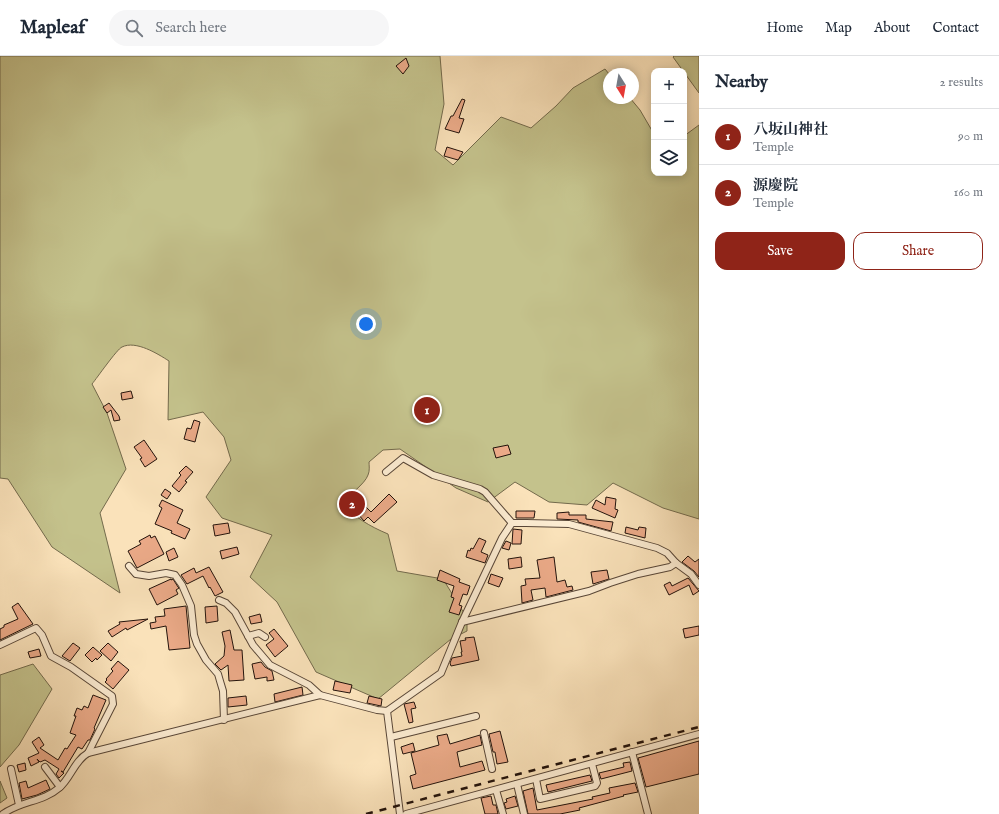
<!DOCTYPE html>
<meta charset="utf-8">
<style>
body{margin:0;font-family:"IM FELL English","Noto Serif JP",serif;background:#f6f6f7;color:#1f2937}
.controls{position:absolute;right:12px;top:12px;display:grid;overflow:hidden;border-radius:8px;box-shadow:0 2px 10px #0003}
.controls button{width:36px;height:36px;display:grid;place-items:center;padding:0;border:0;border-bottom:1px solid #e0e1e3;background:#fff;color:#1f2937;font:20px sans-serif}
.compass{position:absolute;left:603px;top:12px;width:36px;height:36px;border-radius:50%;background:#fff;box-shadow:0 2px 10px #0003;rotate:169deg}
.you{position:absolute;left:366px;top:268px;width:14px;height:14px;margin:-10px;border:3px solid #fff;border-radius:50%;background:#1a73e8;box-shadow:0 0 0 6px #1a73e833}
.badge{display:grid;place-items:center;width:26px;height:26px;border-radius:50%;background:#8f2418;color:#fff;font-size:13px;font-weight:700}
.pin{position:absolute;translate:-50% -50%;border:2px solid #fff;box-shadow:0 1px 4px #0006}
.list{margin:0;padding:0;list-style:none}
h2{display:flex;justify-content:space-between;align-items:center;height:52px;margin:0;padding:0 16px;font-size:17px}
h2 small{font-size:13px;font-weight:400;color:#747a83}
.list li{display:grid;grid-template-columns:26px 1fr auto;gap:12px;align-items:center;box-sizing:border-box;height:56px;padding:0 16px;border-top:1px solid #e0e1e3}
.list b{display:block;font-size:15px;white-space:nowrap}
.list p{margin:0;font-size:13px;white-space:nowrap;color:#747a83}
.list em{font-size:13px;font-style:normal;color:#747a83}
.actions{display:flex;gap:8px;padding:12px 16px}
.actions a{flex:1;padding:9px 0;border:1px solid #8f2418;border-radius:12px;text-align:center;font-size:14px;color:#8f2418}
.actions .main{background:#8f2418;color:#fff}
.icon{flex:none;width:22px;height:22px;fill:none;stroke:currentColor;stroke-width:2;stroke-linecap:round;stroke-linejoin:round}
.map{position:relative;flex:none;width:699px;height:758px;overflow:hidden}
header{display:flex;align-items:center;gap:24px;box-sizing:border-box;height:56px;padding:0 20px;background:#fff;border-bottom:1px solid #e0e1e3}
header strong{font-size:19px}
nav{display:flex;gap:22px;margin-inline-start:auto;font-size:14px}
.search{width:280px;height:36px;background:#f6f6f7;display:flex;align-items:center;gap:10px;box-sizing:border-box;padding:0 14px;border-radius:22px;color:#747a83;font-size:15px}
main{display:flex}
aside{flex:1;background:#fff}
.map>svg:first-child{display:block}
.green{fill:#c4c28c;stroke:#736a4c}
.building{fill:#ebaa88;stroke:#22120b}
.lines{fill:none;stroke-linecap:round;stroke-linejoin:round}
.minor-casing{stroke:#584637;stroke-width:8}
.minor{stroke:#fcecd2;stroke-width:6}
.rail{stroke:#22120b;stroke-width:2.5;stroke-dasharray:7 7;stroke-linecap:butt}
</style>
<header>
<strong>Mapleaf</strong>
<div class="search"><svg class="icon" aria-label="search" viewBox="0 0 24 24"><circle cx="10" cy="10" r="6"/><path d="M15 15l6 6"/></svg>Search here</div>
<nav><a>Home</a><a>Map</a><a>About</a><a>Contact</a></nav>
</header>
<main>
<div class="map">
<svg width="699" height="758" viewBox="0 0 699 758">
<rect width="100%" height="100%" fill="#fae2ba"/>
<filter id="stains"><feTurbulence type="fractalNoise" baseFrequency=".005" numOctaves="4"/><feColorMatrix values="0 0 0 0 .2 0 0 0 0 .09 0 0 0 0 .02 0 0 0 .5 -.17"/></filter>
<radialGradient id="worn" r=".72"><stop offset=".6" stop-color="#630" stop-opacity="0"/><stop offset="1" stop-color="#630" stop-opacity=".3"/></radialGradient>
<g class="green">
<path d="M0 0H440L444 48 435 94 453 109 501 61 531 72 556 50 573 32 605 13 609 18V42H630L640 54 654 78V117H684V80L699 69V463L663 452 613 427 587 449 549 446 515 426 488 446 456 432 400 393 383 394 369 406C369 409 370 415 368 419 365 428 348 440 341 447 356 462 369 470 388 478L397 515 443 523 467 562V575L451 583 378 643 316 616 277 546 250 521 272 479 222 462 206 441 231 404 224 381 203 356 168 364 169 305C158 298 136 284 122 291 117 293 97 322 92 328L107 357 126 413 100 457 120 537 52 491 8 423 0 422Z"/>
<path d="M674 0H699V37L673 1Z"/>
<path d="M33 608 52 633 19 689 0 711V619Z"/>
<path d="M0 725 7 742 0 747Z"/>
</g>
<g class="building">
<path d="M406 2 409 10 403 18 396 10Z"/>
<path d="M462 43 465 44 459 62 464 63 459 77 445 73 451 60H453Z"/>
<path d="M447 91 463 96 458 104 444 100Z"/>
<path d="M131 335 133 342 122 344 121 337Z"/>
<path d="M109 347 119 360 120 364 114 365 111 354 107 357 103 351Z"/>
<path d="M425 349 431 350 430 359 424 358Z"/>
<path d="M194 364 200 366 195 386 184 383 187 372 191 373Z"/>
<path d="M144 384 157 403 145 411 140 403 142 402 134 391Z"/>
<path d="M508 389 511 398 496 402 493 392Z"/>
<path d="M186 410 193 416 185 425 187 426 179 436 172 430 181 419 179 417Z"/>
<path d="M165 433 171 437 167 443 161 439Z"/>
<path d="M351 436 371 456 389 438 397 446 374 467 368 461 364 465 357 457 354 460 341 447Z"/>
<path d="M606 441 616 443 615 453 618 454 615 462 592 452 596 444 605 449Z"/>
<path d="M162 444 183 454 177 467 190 473 185 483 171 477 172 475 155 468 162 452 159 450Z"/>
<path d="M516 455H535L534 462H516Z"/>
<path d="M569 456V459H586V463L613 466 611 475 578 466V464L557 463V457Z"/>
<path d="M228 467 230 477 215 480 213 469Z"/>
<path d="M626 471 638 474 639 471 646 472 645 482 625 477Z"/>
<path d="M513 473 522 474 521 488H512Z"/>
<path d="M150 479 151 482 155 480 164 498 137 512 128 495 141 488 139 485Z"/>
<path d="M479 482 486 485 481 496 488 499 485 507 466 501 468 494 470 495 471 492 473 493Z"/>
<path d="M506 485 511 487 509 494 502 492Z"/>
<path d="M237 491 239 498 222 503 220 495Z"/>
<path d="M174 492 178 501 169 505 166 496Z"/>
<path d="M688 500 695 506 699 503V521L694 515 682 506Z"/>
<path d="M521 501 522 511 509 513 508 503Z"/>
<path d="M554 501 557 526 565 524 567 531 572 530 573 534 546 541 545 532 531 534 533 544 522 547 521 530 526 529 525 523 540 522 537 504Z"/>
<path d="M209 511 223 536 215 540 210 531 209 532 203 520 187 528 181 519 194 512 196 517Z"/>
<path d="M440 514 460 523 459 526 470 530 467 539 463 538 459 549 462 550 459 559 449 556 454 542 451 541 454 530 437 524Z"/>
<path d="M607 514 609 523 593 528 591 516Z"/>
<path d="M491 518 503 522 499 531 488 527Z"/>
<path d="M688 522 699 535 693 539 689 529 669 539 664 529 670 526 672 530Z"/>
<path d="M171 523V524L173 523 178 531 179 532 176 534 178 538 157 549 149 533Z"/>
<path d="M18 547 33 568 0 584V573L4 571V569L18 563 12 551Z"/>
<path d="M186 550 190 592 169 594 166 570 151 573 150 567 156 566 155 561 165 560 164 553Z"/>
<path d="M217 550 218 565 206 567 205 551Z"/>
<path d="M260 558 262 566 251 568 249 561Z"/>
<path d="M148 563 127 574 126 572 112 581 108 575 120 568 119 566Z"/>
<path d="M699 570V579L685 582 683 573Z"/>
<path d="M274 573 288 590 275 601 266 589 274 583 269 577Z"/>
<path d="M230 574 234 594H242L244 624 229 625 228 609 221 614 215 608 224 600 225 590 222 576Z"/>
<path d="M474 581 479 604 451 610 450 607 452 602 462 600 461 596H462L460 585 466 584 465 582Z"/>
<path d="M73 587 80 592 70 605 62 600Z"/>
<path d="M108 587 118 596 111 605 100 595Z"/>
<path d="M93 591 102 599 97 604 96 602 92 606 85 599Z"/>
<path d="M39 593 41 600 30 602 28 596Z"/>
<path d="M118 605 129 614 113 633 105 626 107 624 106 623 113 615 111 613Z"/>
<path d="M261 606 265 611 272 615 274 624 267 625V621L255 623 252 608Z"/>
<path d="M335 625 352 629 350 637 333 634Z"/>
<path d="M302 631 303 639 275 646 274 638Z"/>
<path d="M93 639 106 644 94 672 95 673 90 684H88L82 693 78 691 63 716 61 715 64 717 59 722 56 718 59 713 45 704 40 706 37 703 39 706 31 710 28 702 39 697 32 686 39 681 44 689 40 692 58 704 65 692 67 693 76 679 70 677 76 660H74L77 652 82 654 84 650 88 652Z"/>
<path d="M246 640 247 649 228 651V642Z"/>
<path d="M369 640 382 643 381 650 367 647Z"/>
<path d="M414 646 416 652 411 653 413 666 409 667 404 648Z"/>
<path d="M500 675 508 706 497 708 495 696H493L489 678Z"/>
<path d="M447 678 450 688 480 679 482 689 457 696 460 711 482 705 485 714 413 733 410 720 416 718 411 697 439 689 437 680Z"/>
<path d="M699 685V718L646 731 638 702Z"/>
<path d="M413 687 415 695 403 698 401 691Z"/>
<path d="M630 706 632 715 601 723 599 717 624 711 623 707Z"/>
<path d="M25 707 26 714 19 716 17 709Z"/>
<path d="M590 719 592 725 548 736 546 729Z"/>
<path d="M46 724 50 733 37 739 22 743 19 727 26 725 28 732Z"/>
<path d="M635 727 638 736 623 739 624 740 579 752 580 754 560 758H528L523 735 533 732 537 754 593 743 592 741 610 737 609 732Z"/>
<path d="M491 740 493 749H496L498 758H485L481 742Z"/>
<path d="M515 740 518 750 506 753 504 747 507 746 506 743Z"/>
</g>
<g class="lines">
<g class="minor-casing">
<g id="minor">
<path d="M386 416 403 402 433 419 480 433 485 436 512 467"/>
<path d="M129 510 136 518 149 520 166 517 175 519 182 529 191 550 194 579 197 588 206 604 218 618 220 625 223 635 224 664"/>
<path d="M219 544 226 547 235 556 253 589 270 609 309 629 320 639"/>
<path d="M462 566 589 535 610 527 638 518 670 511 676 507"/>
<path d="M248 580 259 577 265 581"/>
<path d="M0 589 36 572 42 579 51 600 71 611 112 640 113 648 88 697"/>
<path d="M387 655 400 758"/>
<path d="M484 677 492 713"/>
<path d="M391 681 476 660"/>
<path d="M632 696 648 758"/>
<path d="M45 711 60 731"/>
<path d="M11 713 19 749"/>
<path d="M536 723 540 743 595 730 597 727 592 708"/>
<path d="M517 728 524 758"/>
<path d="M496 734 503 758"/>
<path d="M3 758C20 745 43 746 59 732 71 722 74 705 88 697L320 639 377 654 387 655 441 617 462 566 502 482 512 467H526L569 468 657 492 667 497 676 507 691 518 699 529"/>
<path d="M406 758 699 678"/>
</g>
</g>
<use href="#minor" class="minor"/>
<path class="rail" d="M366 758 699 671"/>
</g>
<rect width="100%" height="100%" filter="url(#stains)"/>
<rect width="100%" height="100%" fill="url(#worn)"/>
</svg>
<div class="controls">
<button>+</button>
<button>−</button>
<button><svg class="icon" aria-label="layers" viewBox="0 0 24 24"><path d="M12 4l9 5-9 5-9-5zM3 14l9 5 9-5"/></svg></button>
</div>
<svg class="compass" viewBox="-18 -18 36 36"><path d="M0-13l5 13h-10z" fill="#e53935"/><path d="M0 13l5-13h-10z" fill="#747a83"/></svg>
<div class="you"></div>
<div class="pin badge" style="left:427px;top:354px">1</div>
<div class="pin badge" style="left:352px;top:448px">2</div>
</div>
<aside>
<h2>Nearby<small>2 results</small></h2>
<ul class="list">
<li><span class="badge">1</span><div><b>八坂山神社</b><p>Temple</p></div><em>90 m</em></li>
<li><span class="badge">2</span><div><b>源慶院</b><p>Temple</p></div><em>160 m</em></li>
</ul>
<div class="actions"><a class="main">Save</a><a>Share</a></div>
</aside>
</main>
